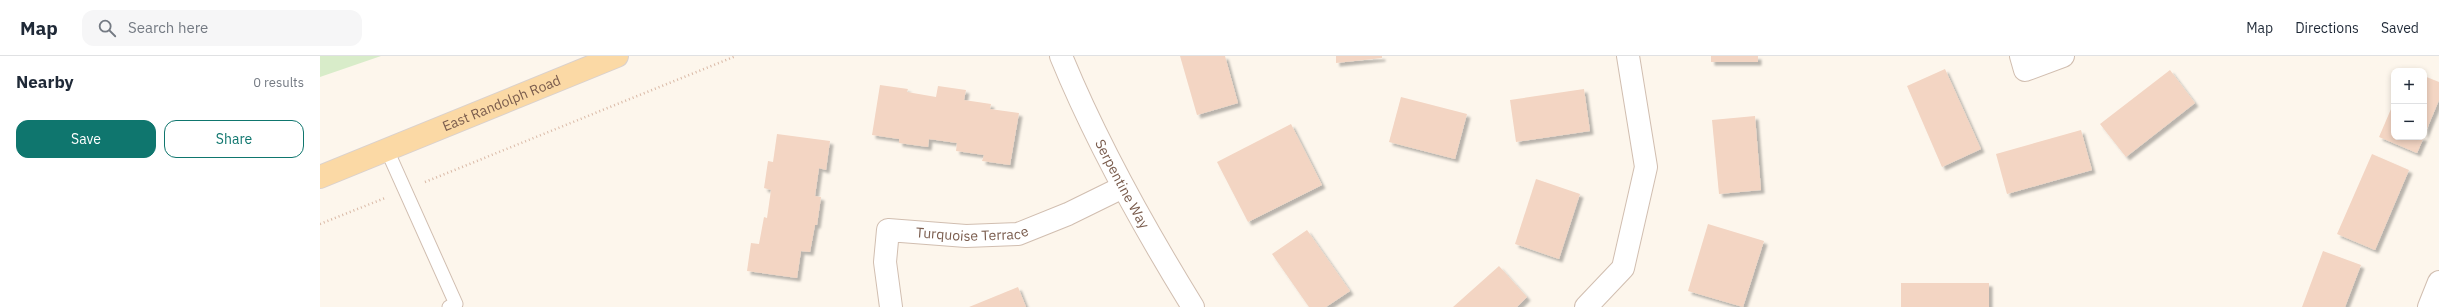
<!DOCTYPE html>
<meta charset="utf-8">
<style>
body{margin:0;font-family:"IBM Plex Sans",sans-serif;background:#f6f6f7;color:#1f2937}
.controls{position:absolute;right:12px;top:12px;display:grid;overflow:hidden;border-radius:8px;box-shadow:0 2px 6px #0003}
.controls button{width:36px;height:36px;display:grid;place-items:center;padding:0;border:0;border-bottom:1px solid #e0e1e3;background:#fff;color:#1f2937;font:20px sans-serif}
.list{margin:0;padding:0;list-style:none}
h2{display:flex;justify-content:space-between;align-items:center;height:52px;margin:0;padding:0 16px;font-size:17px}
h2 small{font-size:13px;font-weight:400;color:#747a83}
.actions{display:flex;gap:8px;padding:12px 16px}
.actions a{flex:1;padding:9px 0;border:1px solid #0f766e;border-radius:12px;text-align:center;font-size:14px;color:#0f766e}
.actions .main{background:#0f766e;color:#fff}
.icon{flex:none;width:22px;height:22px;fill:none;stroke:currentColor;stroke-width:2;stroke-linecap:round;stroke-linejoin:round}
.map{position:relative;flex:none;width:2119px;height:251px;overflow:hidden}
header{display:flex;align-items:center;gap:24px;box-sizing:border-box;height:56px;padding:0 20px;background:#fff;border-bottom:1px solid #e0e1e3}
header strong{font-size:19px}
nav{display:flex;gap:22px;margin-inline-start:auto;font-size:14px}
.search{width:280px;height:36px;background:#f6f6f7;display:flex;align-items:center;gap:10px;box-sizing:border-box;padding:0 14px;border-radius:12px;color:#747a83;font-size:15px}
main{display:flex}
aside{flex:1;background:#fff}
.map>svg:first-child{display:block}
.green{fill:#d8ecc9}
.building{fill:#f3d5c3;filter:url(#shadow)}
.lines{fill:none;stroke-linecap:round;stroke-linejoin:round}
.lane-casing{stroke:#d1beb0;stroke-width:15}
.street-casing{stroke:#d1beb0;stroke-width:24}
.primary-casing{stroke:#dad1cd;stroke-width:24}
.path{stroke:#d9b8a5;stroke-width:2.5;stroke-dasharray:1 3;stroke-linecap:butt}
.lane{stroke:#fff;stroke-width:13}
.street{stroke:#fff;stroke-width:22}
.primary{stroke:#fbd9a5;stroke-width:22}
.labels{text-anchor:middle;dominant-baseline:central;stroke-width:3.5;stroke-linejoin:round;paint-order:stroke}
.street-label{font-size:14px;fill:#7a5c4d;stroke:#fffaf3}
</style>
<header>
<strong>Map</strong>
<div class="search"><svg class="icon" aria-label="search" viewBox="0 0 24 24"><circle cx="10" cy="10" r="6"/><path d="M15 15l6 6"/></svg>Search here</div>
<nav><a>Map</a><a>Directions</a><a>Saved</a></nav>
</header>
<main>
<aside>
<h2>Nearby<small>0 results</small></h2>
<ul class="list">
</ul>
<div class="actions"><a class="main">Save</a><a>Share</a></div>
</aside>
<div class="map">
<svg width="2119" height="251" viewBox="0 0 2119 251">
<defs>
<filter id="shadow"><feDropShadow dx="3.5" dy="3.5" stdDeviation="1" flood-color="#0004"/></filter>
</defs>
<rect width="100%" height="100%" fill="#fdf6ec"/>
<path class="green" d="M0 0H61L0 21Z"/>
<g class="building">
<path d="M860 0H905L918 47 877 59Z"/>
<path d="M1016 0H1062V2L1016 7Z"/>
<rect x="1391" y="0" width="47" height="6"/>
<path d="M1625 13 1661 93 1622 111 1587 30Z"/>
<path d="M1850 14 1875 47 1806 101 1780 68Z"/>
<path d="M2104 20 2119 26V44L2104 80Z"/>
<path d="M560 29 588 33 587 36 616 41 618 30 646 34 644 44 671 48 670 53 699 57 690 109 662 105 664 99 636 95 637 87 609 83 608 91 579 87V83L552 79Z"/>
<path d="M1264 33 1270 75 1196 86 1190 44Z"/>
<path d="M1081 41 1147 58 1135 103 1069 86Z"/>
<path d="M2074 46V81H2104L2097 97 2059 81Z"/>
<path d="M1435 60 1441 134 1399 138 1392 64Z"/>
<path d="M971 68 1002 129 928 166 897 106Z"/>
<path d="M1761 74 1772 114 1687 138 1676 98Z"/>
<path d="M457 78 510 85 506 114 499 112 495 140 501 141 497 169H495L490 196 481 195 477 222 427 215 431 187 439 188 444 161 447 162 451 134 444 132 448 105 453 106Z"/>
<path d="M2052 98 2089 114 2055 194 2017 178Z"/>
<path d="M1216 123 1260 138 1239 203 1195 188Z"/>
<path d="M1388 168 1444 185 1423 251 1368 235Z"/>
<path d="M987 174 1030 235 1006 251H989L952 198Z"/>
<path d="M2003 195 2041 209 2025 251H1982Z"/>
<path d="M1179 210 1207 241 1197 251H1133Z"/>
<rect x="1581" y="227" width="88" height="24"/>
<path d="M698 231 706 251H649Z"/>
</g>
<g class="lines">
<g class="lane-casing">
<path id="lane" d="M67 94 136 248 129 251"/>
</g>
<g class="street-casing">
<g id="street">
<path id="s1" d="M741 0C777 88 823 170 873 251"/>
<path d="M1701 0 1705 14 1743 0"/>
<path id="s2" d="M571 251 565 206 568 174 646 180 698 178 748 158 803 131"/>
<path d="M1266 251 1303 212 1326 111 1308 0"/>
<path d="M2109 251 2119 226"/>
</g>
</g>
<g class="primary-casing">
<g id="primary">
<path id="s3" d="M0 121 297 0"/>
</g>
</g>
<g class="path">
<path d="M105 126 416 0"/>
<path d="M0 168 65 142"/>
</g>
<use href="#lane" class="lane"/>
<use href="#street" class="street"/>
<use href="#primary" class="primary"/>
</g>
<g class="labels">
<g class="street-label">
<text stroke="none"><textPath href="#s3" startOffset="196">East Randolph Road</textPath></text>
<text stroke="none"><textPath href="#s1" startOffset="142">Serpentine Way</textPath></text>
<text stroke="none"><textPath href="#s2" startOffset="162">Turquoise Terrace</textPath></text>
</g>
</g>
</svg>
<div class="controls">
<button>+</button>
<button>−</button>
</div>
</div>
</main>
